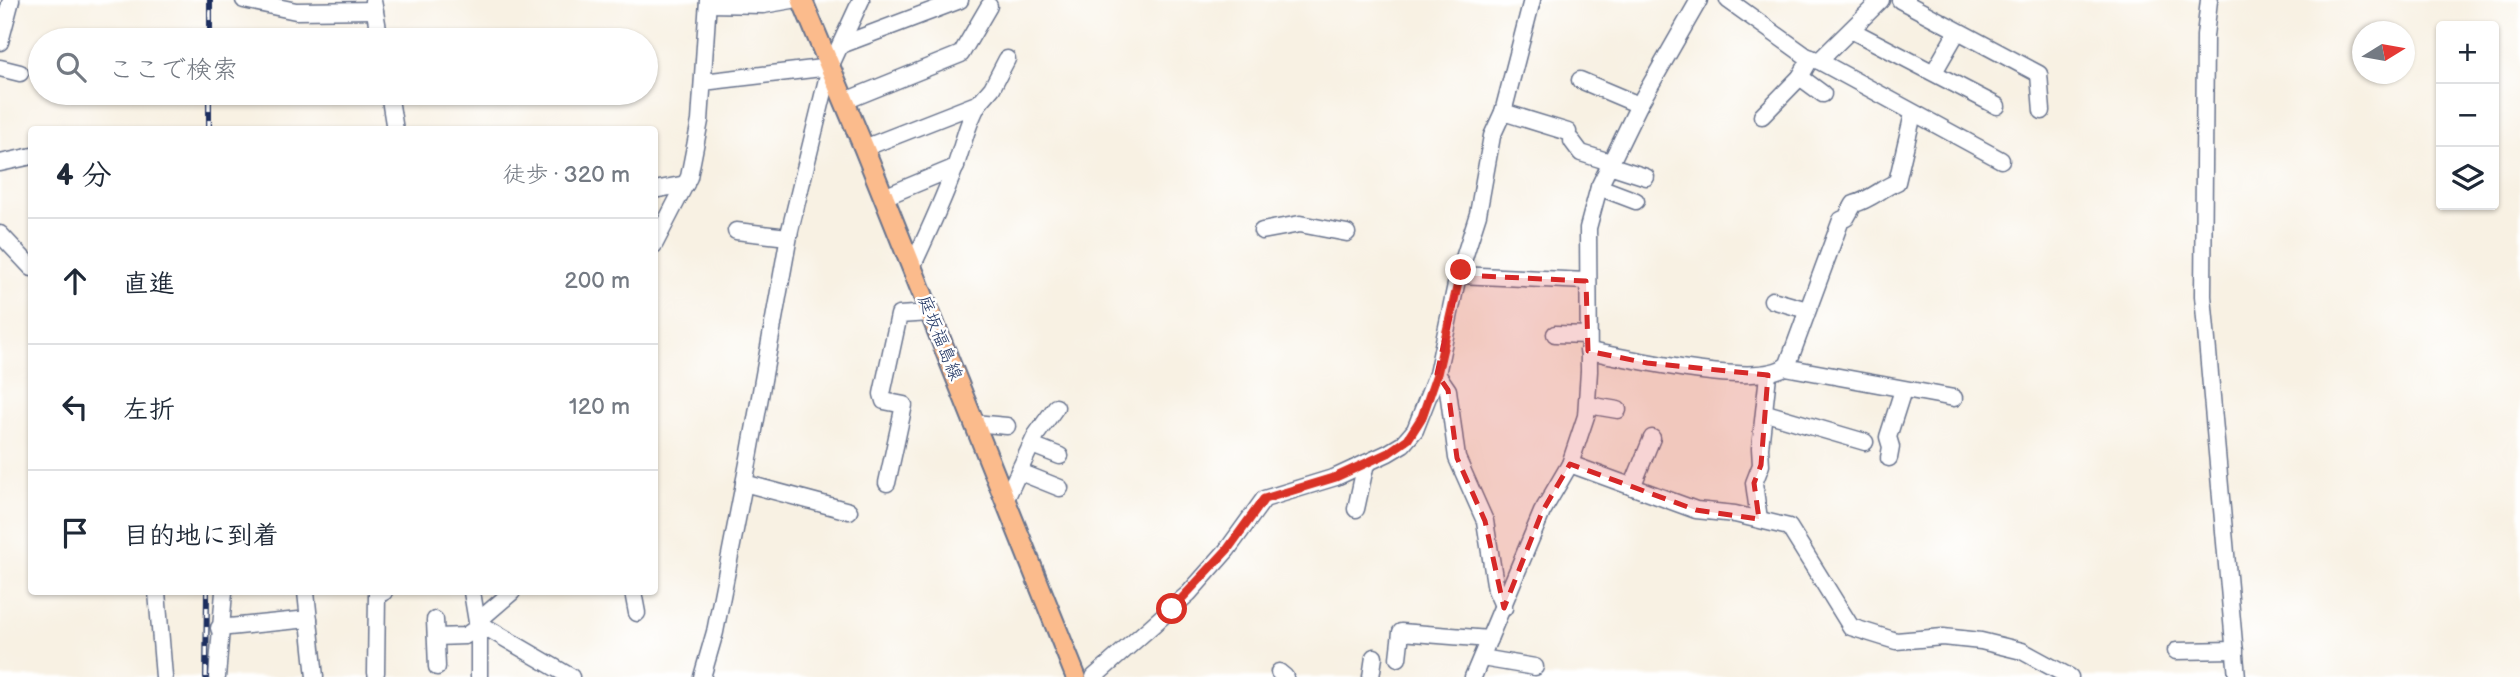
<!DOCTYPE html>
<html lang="ja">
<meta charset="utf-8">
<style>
body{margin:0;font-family:"Balsamiq Sans","Klee One",sans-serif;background:#f2f2f3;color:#1f2937}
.controls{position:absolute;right:21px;top:21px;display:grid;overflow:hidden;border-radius:7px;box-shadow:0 2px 5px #0004}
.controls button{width:63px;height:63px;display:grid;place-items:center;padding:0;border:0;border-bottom:2px solid #e0e1e3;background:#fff;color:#1f2937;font:35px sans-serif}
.compass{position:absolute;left:2352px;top:21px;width:63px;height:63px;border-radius:50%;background:#fff;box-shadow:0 2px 5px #0004;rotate:79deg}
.stop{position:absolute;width:21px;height:21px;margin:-16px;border:5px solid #d93025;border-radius:50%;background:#fff}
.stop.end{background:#d93025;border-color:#fff;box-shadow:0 2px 7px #0008}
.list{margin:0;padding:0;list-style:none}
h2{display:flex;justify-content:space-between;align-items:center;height:91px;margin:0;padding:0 28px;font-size:30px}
h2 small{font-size:23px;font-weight:400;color:#747a83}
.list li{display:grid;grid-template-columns:46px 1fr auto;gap:21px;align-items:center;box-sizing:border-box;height:126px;padding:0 28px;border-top:2px solid #e0e1e3}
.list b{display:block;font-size:26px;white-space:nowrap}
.list em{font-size:23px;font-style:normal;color:#747a83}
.icon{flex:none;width:38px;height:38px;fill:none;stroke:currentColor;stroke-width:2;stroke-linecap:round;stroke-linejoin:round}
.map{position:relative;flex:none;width:2520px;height:677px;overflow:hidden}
.search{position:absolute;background:#fff;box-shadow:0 2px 5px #0004;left:28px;top:28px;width:630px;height:77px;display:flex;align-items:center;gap:18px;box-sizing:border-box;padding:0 24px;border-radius:38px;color:#747a83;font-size:26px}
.panel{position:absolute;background:#fff;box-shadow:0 2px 5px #0004;left:28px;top:126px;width:630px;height:469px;border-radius:7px}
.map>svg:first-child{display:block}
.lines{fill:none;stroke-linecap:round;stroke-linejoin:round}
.minor-casing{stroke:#68738d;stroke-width:19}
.major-casing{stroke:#68738d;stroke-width:23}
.minor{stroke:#fff;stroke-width:16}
.major{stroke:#fbbb8c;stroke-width:19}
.rail-casing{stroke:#1b2f5e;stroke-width:6}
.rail{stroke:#fff;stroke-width:3.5;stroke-dasharray:10;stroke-linecap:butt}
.route{stroke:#d93025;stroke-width:9}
.marked{fill:#d62828;fill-opacity:0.2;stroke:#d62828;stroke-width:5;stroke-dasharray:14 9;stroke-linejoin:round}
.labels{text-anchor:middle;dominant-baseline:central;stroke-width:5;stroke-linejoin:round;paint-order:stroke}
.street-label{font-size:18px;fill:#1b2f5e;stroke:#fff}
</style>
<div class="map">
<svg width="2520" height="677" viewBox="0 0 2520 677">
<rect width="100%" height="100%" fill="#fff"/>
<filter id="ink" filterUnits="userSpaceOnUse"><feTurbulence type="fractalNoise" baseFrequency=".0143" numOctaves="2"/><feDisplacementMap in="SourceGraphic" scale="14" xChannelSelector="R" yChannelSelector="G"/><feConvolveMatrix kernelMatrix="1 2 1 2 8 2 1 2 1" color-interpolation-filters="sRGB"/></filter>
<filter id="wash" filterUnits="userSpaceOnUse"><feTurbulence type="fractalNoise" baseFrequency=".00686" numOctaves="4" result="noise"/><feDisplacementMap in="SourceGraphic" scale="28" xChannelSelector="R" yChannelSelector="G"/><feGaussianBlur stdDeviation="1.57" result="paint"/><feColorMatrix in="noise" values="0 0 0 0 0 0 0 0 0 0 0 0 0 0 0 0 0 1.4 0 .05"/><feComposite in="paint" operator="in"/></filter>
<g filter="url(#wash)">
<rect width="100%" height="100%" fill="#f8f1e3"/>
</g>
<g filter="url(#ink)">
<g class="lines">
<g class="minor-casing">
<g id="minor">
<path d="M244 0 296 11 375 10"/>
<path d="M1728 0 1806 56 1819 61 1881 0"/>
<path d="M1900 0 2039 74 2042 111"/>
<path d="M2209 0 2205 36 2203 296 2237 677"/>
<path d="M373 1 380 40"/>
<path d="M708 4 763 5 792 0"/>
<path d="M1851 30 1997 106"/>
<path d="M0 42 11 0"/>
<path d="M841 45 960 0"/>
<path d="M1819 61 2001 160"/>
<path d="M0 68 20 73"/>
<path d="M1934 72 1957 32"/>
<path d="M1800 77 1823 94"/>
<path d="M1580 80 1639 105"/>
<path d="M703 82 830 67"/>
<path d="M389 93 395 130"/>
<path d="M845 101 961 54 989 6"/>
<path d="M1503 112 1568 132"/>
<path d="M1762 116 1800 77 1811 58"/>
<path d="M1572 141 1581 153 1610 162"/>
<path d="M864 148 979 103 992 88 1007 59"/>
<path d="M0 163 32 156"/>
<path d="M1609 165 1646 177"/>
<path d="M1599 187 1636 201"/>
<path d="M654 190 686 184"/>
<path d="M884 197 956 167"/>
<path d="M736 231 788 237"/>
<path d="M1262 231 1300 224 1347 233"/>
<path d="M0 234 32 268"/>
<path d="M654 245 689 177 700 121 708 0"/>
<path d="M912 267C927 235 942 203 954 170 963 147 966 124 979 103"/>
<path d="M1459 275 1586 281"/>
<path d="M1772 300 1807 310"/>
<path d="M1555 334 1588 335"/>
<path d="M1588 351C1626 357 1763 391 1788 364L1841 220 1846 218 1854 204C1870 200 1882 188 1897 182L1913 114"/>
<path d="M1785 367 1954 398"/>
<path d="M1437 374 1448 390 1457 458 1485 521 1496 590 1504 608"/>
<path d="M1588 405 1618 410"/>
<path d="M1766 413 1865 442"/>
<path d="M974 423 1007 426"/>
<path d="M1032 445 1060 456"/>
<path d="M1889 458 1891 447 1888 437 1903 390"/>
<path d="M1570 464 1696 510 1735 514 1789 527 1851 627 1896 641 1943 637 1981 641 2022 651 2070 677"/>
<path d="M1020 472 1060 488"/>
<path d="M744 483 849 511"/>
<path d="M887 483 904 405 884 401 882 394 899 315 930 313"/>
<path d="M1632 487 1652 438"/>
<path d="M1005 501 1036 435 1056 407"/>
<path d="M1356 509 1366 463"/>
<path d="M1759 519 1754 483 1761 465 1760 448 1768 375"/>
<path d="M157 592 164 677"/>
<path d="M306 592 315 677"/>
<path d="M472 592 479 634V677"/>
<path d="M512 592 477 622 571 677"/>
<path d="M633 592 637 613"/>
<path d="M435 620 437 667"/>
<path d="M219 628 309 619"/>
<path d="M436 637 465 636 478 627"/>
<path d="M2176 651 2235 650"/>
<path d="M1398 658 1401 632 1489 639"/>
<path d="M1482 658 1535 667"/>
<path d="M1279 672 1285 677"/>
<path d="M376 673 377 594 384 592"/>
<path d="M217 677 224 592"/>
<path d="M702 677 715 632 749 458 790 230 830 67 861 0"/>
<path d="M1094 677 1189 593 1227 550 1264 499 1336 477 1388 453 1403 444 1415 430 1437 374 1457 280 1478 214 1492 136 1503 112 1532 0"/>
<path d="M1371 677 1374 657"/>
<path d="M1473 677 1542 512 1570 464 1586 416 1589 371 1588 228 1599 187 1639 105 1699 0"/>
</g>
</g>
<g class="major-casing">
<path id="major" d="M802 0 864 148 1076 677"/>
</g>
<use href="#minor" class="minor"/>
<use href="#major" class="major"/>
<g class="rail-casing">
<g id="rail">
<path d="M210 40V0"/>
<path d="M209 130V93"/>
<path d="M206 677 207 592"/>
</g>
</g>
<use href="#rail" class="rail"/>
</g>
</g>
<g class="lines" filter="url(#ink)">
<path class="route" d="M1172 609 1227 550 1264 499 1336 477 1388 453 1408 439 1422 417 1437 374 1461 270"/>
</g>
<path class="marked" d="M1459 275 1586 281 1588 351 1647 363 1768 375 1761 465 1754 483 1759 519 1696 510 1570 464 1542 512 1504 608 1485 521 1457 458 1448 390 1437 374Z"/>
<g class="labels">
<g class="street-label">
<text transform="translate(940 338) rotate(68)">庭坂福島線</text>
</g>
</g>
</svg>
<div class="controls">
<button>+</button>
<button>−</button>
<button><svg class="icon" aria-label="layers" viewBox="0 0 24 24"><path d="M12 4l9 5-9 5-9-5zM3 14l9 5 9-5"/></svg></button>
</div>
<svg class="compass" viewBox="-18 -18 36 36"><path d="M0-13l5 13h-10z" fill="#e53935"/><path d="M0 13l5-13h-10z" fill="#747a83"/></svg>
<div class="stop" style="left:1172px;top:609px"></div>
<div class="stop end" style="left:1461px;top:270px"></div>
<div class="search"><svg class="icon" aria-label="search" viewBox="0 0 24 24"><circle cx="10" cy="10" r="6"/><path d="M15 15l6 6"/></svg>ここで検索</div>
<section class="panel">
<h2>4 分<small>徒歩 · 320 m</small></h2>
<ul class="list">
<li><svg class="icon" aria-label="ahead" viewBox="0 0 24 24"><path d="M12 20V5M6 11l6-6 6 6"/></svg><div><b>直進</b></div><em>200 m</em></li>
<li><svg class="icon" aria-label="left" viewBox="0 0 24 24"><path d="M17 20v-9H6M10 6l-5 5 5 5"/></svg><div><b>左折</b></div><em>120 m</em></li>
<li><svg class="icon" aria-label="arrive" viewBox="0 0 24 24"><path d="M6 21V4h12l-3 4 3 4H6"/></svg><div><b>目的地に到着</b></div></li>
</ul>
</section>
</div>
